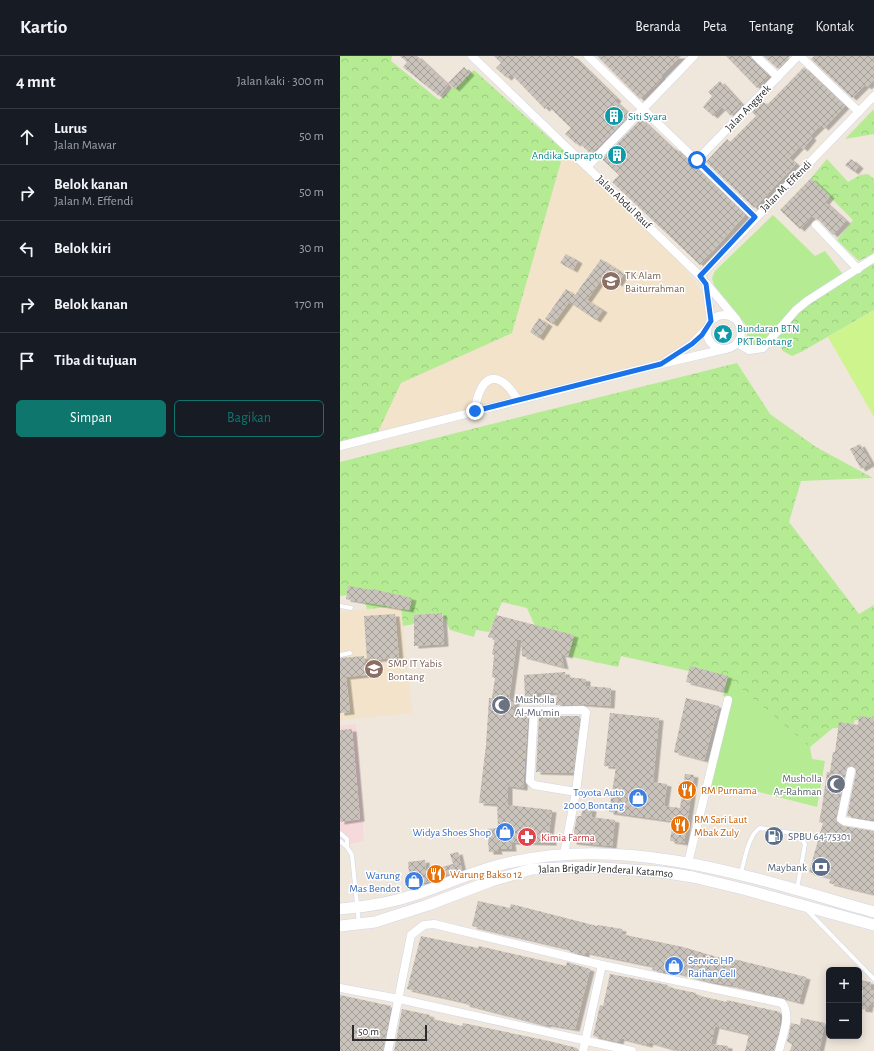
<!DOCTYPE html>
<html lang="id">
<meta charset="utf-8">
<style>
body{margin:0;font-family:"Alegreya Sans",sans-serif;background:#20242c;color:#f1f3f6}
.controls{position:absolute;right:12px;bottom:12px;display:grid;overflow:hidden;border-radius:6px;box-shadow:0 2px 10px #0003}
.controls button{width:36px;height:36px;display:grid;place-items:center;padding:0;border:0;border-bottom:1px solid #363941;background:#171b24;color:#f1f3f6;font:20px sans-serif}
.scale{position:absolute;left:12px;bottom:10px;width:75px;box-sizing:border-box;padding-left:4px;border:2px solid #2b2b2b;border-top:0;font-size:11px;line-height:14px;white-space:nowrap;color:#2b2b2b;-webkit-text-stroke:3px #fff;paint-order:stroke}
.stop{position:absolute;width:12px;height:12px;margin:-9px;border:3px solid #1a73e8;border-radius:50%;background:#fff}
.stop.end{background:#1a73e8;border-color:#fff;box-shadow:0 1px 4px #0008}
.list{margin:0;padding:0;list-style:none}
h2{display:flex;justify-content:space-between;align-items:center;height:52px;margin:0;padding:0 16px;font-size:17px}
h2 small{font-size:13px;font-weight:400;color:#9ea1a6}
.list li{display:grid;grid-template-columns:26px 1fr auto;gap:12px;align-items:center;box-sizing:border-box;height:56px;padding:0 16px;border-top:1px solid #363941}
.list b{display:block;font-size:15px;white-space:nowrap}
.list p{margin:0;font-size:13px;white-space:nowrap;color:#9ea1a6}
.list em{font-size:13px;font-style:normal;color:#9ea1a6}
.actions{display:flex;gap:8px;padding:12px 16px}
.actions a{flex:1;padding:9px 0;border:1px solid #0f766e;border-radius:6px;text-align:center;font-size:14px;color:#0f766e}
.actions .main{background:#0f766e;color:#fff}
.icon{flex:none;width:22px;height:22px;fill:none;stroke:currentColor;stroke-width:2;stroke-linecap:round;stroke-linejoin:round}
.map{position:relative;flex:none;width:534px;height:995px;overflow:hidden}
header{display:flex;align-items:center;gap:24px;box-sizing:border-box;height:56px;padding:0 20px;background:#171b24;border-bottom:1px solid #363941}
header strong{font-size:19px}
nav{display:flex;gap:22px;margin-inline-start:auto;font-size:14px}
main{display:flex}
aside{flex:1;background:#171b24}
.map>svg:first-child{display:block}
.education{fill:#f2e3ca}
.medical{fill:#f6d9db}
.grass{fill:#b5eb93}
.forest{fill:url(#forest-crowns)}
.pitch{fill:#cdf48d}
.building{fill:url(#building-cross-hatch);filter:url(#shadow)}
.lines{fill:none;stroke-linecap:round;stroke-linejoin:round}
.service-casing{stroke:#d1d6e6;stroke-width:5}
.minor-casing{stroke:#d1d6e6;stroke-width:9}
.secondary-casing{stroke:#d1d6e6;stroke-width:12}
.service{stroke:#fff;stroke-width:4}
.minor{stroke:#fff;stroke-width:8}
.secondary{stroke:#fff;stroke-width:11}
.route{stroke:#1a73e8;stroke-width:5}
.labels{text-anchor:middle;dominant-baseline:central;stroke-width:3;stroke-linejoin:round;paint-order:stroke}
.street-label{font-size:11px;fill:#2b2b2b;stroke:#fff}
.culture-label{font-size:11px;fill:#0d838f;stroke:#fff;text-anchor:start}
.education-label{font-size:11px;fill:#785e54;stroke:#fff;text-anchor:start}
.worship-label{font-size:11px;fill:#5b616d;stroke:#fff;text-anchor:start}
.food-label{font-size:11px;fill:#c56008;stroke:#fff;text-anchor:start}
.shop-label{font-size:11px;fill:#366cbe;stroke:#fff;text-anchor:end}
.service-label{font-size:11px;fill:#4e5e75;stroke:#fff;text-anchor:start}
.health-label{font-size:11px;fill:#be3a42;stroke:#fff;text-anchor:start}
</style>
<header>
<strong>Kartio</strong>
<nav><a>Beranda</a><a>Peta</a><a>Tentang</a><a>Kontak</a></nav>
</header>
<main>
<aside>
<h2>4 mnt<small>Jalan kaki · 300 m</small></h2>
<ul class="list">
<li><svg class="icon" aria-label="ahead" viewBox="0 0 24 24"><path d="M12 20V5M6 11l6-6 6 6"/></svg><div><b>Lurus</b><p>Jalan Mawar</p></div><em>50 m</em></li>
<li><svg class="icon" aria-label="right" viewBox="0 0 24 24"><path d="M7 20v-9h11M14 6l5 5-5 5"/></svg><div><b>Belok kanan</b><p>Jalan M. Effendi</p></div><em>50 m</em></li>
<li><svg class="icon" aria-label="left" viewBox="0 0 24 24"><path d="M17 20v-9H6M10 6l-5 5 5 5"/></svg><div><b>Belok kiri</b></div><em>30 m</em></li>
<li><svg class="icon" aria-label="right" viewBox="0 0 24 24"><path d="M7 20v-9h11M14 6l5 5-5 5"/></svg><div><b>Belok kanan</b></div><em>170 m</em></li>
<li><svg class="icon" aria-label="arrive" viewBox="0 0 24 24"><path d="M6 21V4h12l-3 4 3 4H6"/></svg><div><b>Tiba di tujuan</b></div></li>
</ul>
<div class="actions"><a class="main">Simpan</a><a>Bagikan</a></div>
</aside>
<div class="map">
<svg width="534" height="995" viewBox="0 0 534 995">
<defs>
<pattern id="forest-crowns" width="20" height="18" patternUnits="userSpaceOnUse"><rect width="20" height="18" fill="#b5eb93"/><path d="M2 6a3 3 0 1 1 6 0M12 15a3 3 0 1 1 6 0" fill="none" stroke="#9cca7f"/></pattern>
<pattern id="building-cross-hatch" width="8" height="8" patternUnits="userSpaceOnUse"><rect width="8" height="8" fill="#cac3bc"/><path d="M0 0l8 8M0 8l8-8" fill="none" stroke="#a49f99"/></pattern>
<filter id="shadow"><feDropShadow dx="4.5" dy="2.5" stdDeviation="0" flood-color="#0004"/></filter>
</defs>
<rect width="100%" height="100%" fill="#efe6dc"/>
<g class="education">
<path d="M224 95 346 213 363 237 366 263 362 279 324 303 37 378 61 327 172 277Z"/>
<path d="M61 550 72 657 0 664V556Z"/>
</g>
<path class="medical" d="M16 668 24 785 9 788 0 781V670Z"/>
<g class="grass">
<path d="M433 159 475 200 485 195 505 221 427 289 409 294 406 269 374 229 372 222 375 215Z"/>
<path d="M388 620 470 691 472 703 485 705 477 751 400 731 398 738 369 733 391 642 383 640Z"/>
</g>
<g class="forest">
<path d="M0 0H52L51 5 99 44 134 14 224 95 172 277 61 327 37 378 0 386Z"/>
<path d="M534 53V78L505 83Z"/>
<path d="M487 103 508 126 520 119 528 118 534 123V197L519 205 497 184 513 164 471 122Z"/>
<path d="M534 202V254L463 295 452 300 443 295 436 279 444 265Z"/>
<path d="M397 307 430 358 476 391 533 422 461 425 449 466 519 558 534 549V665L515 664 512 673 493 672 470 691 387 620 349 615 281 600 278 611 228 600 234 579 195 570 187 552 162 546 149 576 136 574 134 581 110 574 102 557 74 559V568L63 570 61 550 27 553 23 537 0 540V406Z"/>
</g>
<path class="pitch" d="M534 254V361L488 281Z"/>
<g class="building">
<path d="M60 0H77L108 29 99 40 63 11 67 6Z"/>
<path d="M154 0H233L277 43 275 45 290 59 251 98 238 86 236 88 225 78 231 72 208 50 205 53 171 18 167 22 156 12 161 7Z"/>
<path d="M257 0H341L321 20 322 22 314 31 313 30 300 43Z"/>
<path d="M386 0H411L412 4 429 20 417 32Z"/>
<path d="M424 0H450L438 13Z"/>
<path d="M474 0H534V24L527 31 525 29 512 42 471 3Z"/>
<path d="M124 11 130 17 115 33 108 27Z"/>
<path d="M464 11 505 50 484 72 481 69 470 80 472 82 463 93 460 90 449 102 456 108 414 152 366 106 387 83 390 86 416 60 412 56 422 45 427 49Z"/>
<path d="M380 25 402 49 391 60 382 51 373 60 363 51 372 40 368 36Z"/>
<path d="M301 63 334 94 335 92 405 159 360 209 272 126 279 119 262 103Z"/>
<path d="M511 103 519 110 514 116 505 109Z"/>
<path d="M471 122 490 140 485 146 506 165 493 179 480 165 472 160 460 173 440 154Z"/>
<path d="M226 198 238 205 233 214 220 207Z"/>
<path d="M261 203 284 218 278 228 265 218 247 244 263 254 256 264 229 246 213 268 205 263 226 233 235 239Z"/>
<path d="M199 262 208 268 199 282 190 276Z"/>
<path d="M520 388 531 407 521 413 510 393Z"/>
<path d="M8 530 32 534V533L72 542 69 554 6 543Z"/>
<path d="M102 557 104 588 74 590V559Z"/>
<path d="M55 558 59 602 27 604 24 560Z"/>
<path d="M156 559 234 579 228 600 221 598 224 611 182 600 181 584H177L169 643 175 644 173 659 188 660 183 732 168 730V749L212 754 209 777H212V787L171 786 172 793H157L158 796H149L147 773 158 772 157 748 139 747 146 689 149 642H152L155 622 152 621 154 599 152 598 155 583 148 581Z"/>
<path d="M24 600 26 619 6 621 10 656 0 657V602Z"/>
<path d="M350 610 388 620 383 635 346 626Z"/>
<path d="M225 616 226 621 246 623V630L271 632 270 650 245 648 216 649 217 637 197 636V641L185 642 184 619Z"/>
<path d="M346 642 379 650 364 704 334 696Z"/>
<path d="M270 657 319 662 313 726 327 728 324 750 340 752 345 718 354 719 344 787 330 785 333 765 269 756 276 711 264 710Z"/>
<path d="M199 660H240L233 717 196 716Z"/>
<path d="M519 660 534 662V764L507 760 516 716 515 711 512 710 506 714 496 762 498 767 503 770 534 775V838L489 827 491 822 469 816 483 767 479 766 482 751 487 716H490L493 696H495L499 666 518 669Z"/>
<path d="M12 673 20 763 0 766V674Z"/>
<path d="M243 752 252 753 251 761 275 764 272 790 232 786 237 760H241Z"/>
<path d="M118 796 122 814 87 826 70 827 68 806 85 804 86 815 113 808 110 798Z"/>
<path d="M138 845 170 852 171 848 257 870 258 869 282 873 281 878 343 891 377 901 398 904 466 921 459 946 392 929 371 926 331 915 330 918 312 914 313 910 245 896V899L230 896V893L132 870Z"/>
<path d="M81 880 138 892 139 890 226 910 227 906 250 913 235 973 207 968 206 969 125 948V946L67 933Z"/>
<path d="M270 918 328 929 327 931 356 937V939L387 946V944L440 956V969L434 995H405L409 978 375 970 371 988 388 990V995H340L309 986 308 989 280 982 279 986 253 980 260 949 263 950Z"/>
<path d="M519 924 531 926 530 934H534V949L529 948 528 954 521 953 523 934H519Z"/>
<path d="M0 939 51 950 43 995H0Z"/>
<path d="M62 953 90 959 89 962 122 970 123 967 209 985 237 992V995H54Z"/>
<path d="M461 962 485 967 479 995H450L452 988 447 986 451 967 460 969Z"/>
</g>
<g class="lines">
<g class="service-casing">
<g id="service">
<path d="M0 550 11 552"/>
<path d="M0 599 10 597"/>
<path d="M0 777 7 783V791"/>
<path d="M0 785 7 791 12 799 19 868"/>
<path d="M401 817C404 806 409 777 420 772L458 778 465 788 457 833"/>
<path d="M466 853 534 923"/>
</g>
</g>
<g class="minor-casing">
<g id="minor">
<path d="M132 0 360 220 396 263"/>
<path d="M248 0 415 161"/>
<path d="M416 0 438 21"/>
<path d="M460 0 519 56"/>
<path d="M357 104 458 0"/>
<path d="M248 110 354 0"/>
<path d="M476 169 518 213"/>
<path d="M360 220 534 40"/>
<path d="M366 228 371 265"/>
<circle cx="384" cy="276" r="17"/>
<path d="M397 287 409 294 423 292 456 254 467 245 534 202"/>
<path d="M327 304 352 288 367 272"/>
<path d="M135 355C136 343 143 315 161 325 169 329 173 337 178 344"/>
<path d="M0 390 321 308 385 293"/>
<path d="M180 655H194L190 725 194 729 236 736 224 798"/>
<path d="M194 655 243 654 246 656 236 736"/>
<path d="M511 715 501 763 504 765 534 770"/>
<path d="M348 807 388 644"/>
<path d="M0 932 59 943 292 995"/>
<path d="M48 995 71 879 84 869 94 868 262 909 442 947C452 959 442 981 439 995"/>
<path d="M243 995 262 909"/>
</g>
</g>
<g class="secondary-casing">
<g id="secondary">
<path d="M0 853C26 851 50 847 74 839 107 828 138 813 172 806 294 779 417 823 534 856"/>
<path id="s1" d="M0 870 35 866 88 849 151 825 192 813 248 811 321 816 353 821 403 833 534 869"/>
</g>
</g>
<use href="#service" class="service"/>
<use href="#minor" class="minor"/>
<use href="#secondary" class="secondary"/>
</g>
<g class="lines">
<path class="route" d="M135 355 321 308 352 288 362 279 371 265 366 228 360 220 415 161 357 104"/>
</g>
<defs>
<g id="building-disc" transform="scale(1)"><circle r="9.5" fill="#0f9aa8" stroke="#fff"/><path d="M-4-6H4V6H1V3H-1V6H-4ZM-2.5-4.3h1.7v1.8h-1.7ZM.8-4.3h1.7v1.8H.8ZM-2.5-1h1.7V.8h-1.7ZM.8-1h1.7V.8H.8Z" fill="#fff"/></g>
<g id="school-disc" transform="scale(1)"><circle r="9.5" fill="#8d6e63" stroke="#fff"/><path d="M0-5L7-2L0 1L-7-2ZM-4 1L0 2.5L4 1V4Q0 6-4 4Z" fill="#fff"/></g>
<g id="sight-disc" transform="scale(1)"><circle r="9.5" fill="#0f9aa8" stroke="#fff"/><path d="M0-6L1.8-2.2L6-1.7L2.9 1.2L3.7 5.4L0 3.3L-3.7 5.4L-2.9 1.2L-6-1.7L-1.8-2.2Z" fill="#fff"/></g>
<g id="mosque-disc" transform="scale(1)"><circle r="9.5" fill="#6b7280" stroke="#fff"/><path d="M3.5-4.9A6 6 0 1 0 3.5 4.9A5 5 0 1 1 3.5-4.9Z" fill="#fff"/></g>
<g id="restaurant-disc" transform="scale(1)"><circle r="9.5" fill="#e8710a" stroke="#fff"/><path d="M-5-6h1v4h1v-4h1v4h1v-4h1v5L-1.5 .5V6h-2V.5L-5-1ZM5-6V6H3V1.5H1.5Q1.5-4 5-6Z" fill="#fff"/></g>
<g id="shop-disc" transform="scale(1)"><circle r="9.5" fill="#3f7fe0" stroke="#fff"/><path d="M-5-2.5h2.3a2.7 3.5 0 0 1 5.4 0H5L5.5 6h-11ZM-1.5-2.5h3a1.5 2.3 0 0 0-3 0Z" fill="#fff"/></g>
<g id="fuel-disc" transform="scale(1)"><circle r="9.5" fill="#5c6f8a" stroke="#fff"/><path d="M-5.5-6h7V0h2V4h1.3V-2.5L3-4.5l.8-.8L6-3V5H2.5V1h-1V6h-7ZM-4.2-4.7v3.2H.2V-4.7Z" fill="#fff"/></g>
<g id="pharmacy-disc" transform="scale(1)"><circle r="9.5" fill="#e0444e" stroke="#fff"/><path d="M-2-6h4v4h4v4h-4v4h-4v-4h-4v-4h4Z" fill="#fff"/></g>
<g id="bank-disc" transform="scale(1)"><circle r="9.5" fill="#5c6f8a" stroke="#fff"/><path d="M-6-4H6V4H-6ZM0-2.3a2.3 2.3 0 1 0 0 4.6a2.3 2.3 0 1 0 0-4.6Z" fill="#fff"/></g>
</defs>
<g fill-rule="evenodd">
<use href="#building-disc" x="274" y="60"/>
<use href="#building-disc" x="277" y="99"/>
<use href="#school-disc" x="271" y="225"/>
<use href="#sight-disc" x="383" y="278"/>
<use href="#school-disc" x="34" y="613"/>
<use href="#mosque-disc" x="161" y="649"/>
<use href="#mosque-disc" x="496" y="728"/>
<use href="#restaurant-disc" x="347" y="734"/>
<use href="#shop-disc" x="298" y="742"/>
<use href="#restaurant-disc" x="340" y="769"/>
<use href="#shop-disc" x="165" y="776"/>
<use href="#fuel-disc" x="434" y="780"/>
<use href="#pharmacy-disc" x="187" y="781"/>
<use href="#bank-disc" x="481" y="811"/>
<use href="#restaurant-disc" x="96" y="818"/>
<use href="#shop-disc" x="74" y="825"/>
<use href="#shop-disc" x="334" y="910"/>
</g>
<g class="labels">
<g class="street-label">
<text transform="translate(408 52) rotate(-46)">Jalan Anggrek</text>
<text transform="translate(446 130) rotate(-45)">Jalan M. Effendi</text>
<text transform="translate(284 146) rotate(44)">Jalan Abdul Rauf</text>
<text stroke="none"><textPath href="#s1" startOffset="275">Jalan Brigadir Jenderal Katamso</textPath></text>
</g>
<g class="culture-label">
<text x="288" y="60">Siti Syara</text>
<text x="263" y="99" text-anchor="end">Andika Suprapto</text>
<text x="397" y="272">Bundaran BTN<tspan x="397" dy="13">PKT Bontang</tspan></text>
</g>
<g class="education-label">
<text x="285" y="219">TK Alam<tspan x="285" dy="13">Baiturrahman</tspan></text>
<text x="48" y="607">SMP IT Yabis<tspan x="48" dy="13">Bontang</tspan></text>
</g>
<g class="worship-label">
<text x="175" y="643">Musholla<tspan x="175" dy="13">Al-Mu'min</tspan></text>
<text x="482" y="722" text-anchor="end">Musholla<tspan x="482" dy="13">Ar-Rahman</tspan></text>
</g>
<g class="food-label">
<text x="361" y="734">RM Purnama</text>
<text x="354" y="763">RM Sari Laut<tspan x="354" dy="13">Mbak Zuly</tspan></text>
<text x="110" y="818">Warung Bakso 12</text>
</g>
<g class="shop-label">
<text x="284" y="736">Toyota Auto<tspan x="284" dy="13">2000 Bontang</tspan></text>
<text x="151" y="776">Widya Shoes Shop</text>
<text x="60" y="819">Warung<tspan x="60" dy="13">Mas Bendot</tspan></text>
<text x="348" y="904" text-anchor="start">Service HP<tspan x="348" dy="13">Raihan Cell</tspan></text>
</g>
<g class="service-label">
<text x="448" y="780">SPBU 64-75301</text>
<text x="467" y="811" text-anchor="end">Maybank</text>
</g>
<g class="health-label">
<text x="201" y="781">Kimia Farma</text>
</g>
</g>
</svg>
<div class="controls">
<button>+</button>
<button>−</button>
</div>
<div class="scale">50 m</div>
<div class="stop" style="left:357px;top:104px"></div>
<div class="stop end" style="left:135px;top:355px"></div>
</div>
</main>
